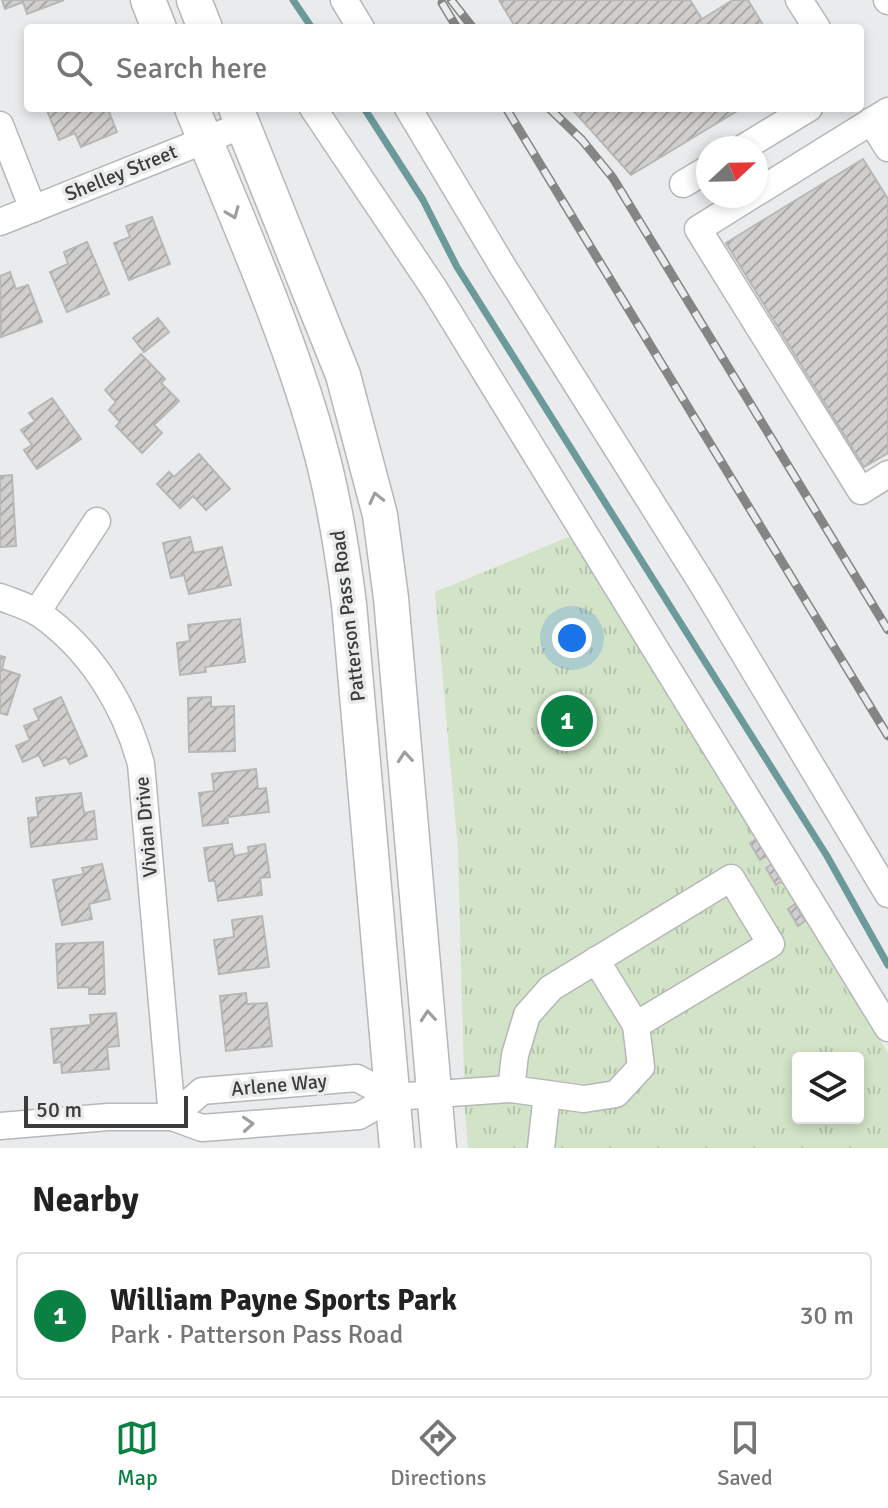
<!DOCTYPE html>
<meta charset="utf-8">
<style>
body{margin:0;font-family:Signika,sans-serif;background:#f6f6f6;color:#222}
.controls{position:absolute;right:24px;bottom:24px;display:grid;overflow:hidden;border-radius:8px;box-shadow:0 4px 12px #0003}
.controls button{width:72px;height:72px;display:grid;place-items:center;padding:0;border:0;border-bottom:2px solid #e0e0e0;background:#fff;color:#222;font:40px sans-serif}
.compass{position:absolute;left:696px;top:136px;width:72px;height:72px;border-radius:50%;background:#fff;box-shadow:0 4px 12px #0003;rotate:68deg}
.scale{position:absolute;left:24px;bottom:20px;width:164px;box-sizing:border-box;padding-left:8px;border:4px solid #3c3c3c;border-top:0;font-size:22px;line-height:28px;white-space:nowrap;color:#3c3c3c;-webkit-text-stroke:6px #eaebec;paint-order:stroke}
.you{position:absolute;left:572px;top:638px;width:28px;height:28px;margin:-20px;border:6px solid #fff;border-radius:50%;background:#1a73e8;box-shadow:0 0 0 12px #1a73e833}
.badge{display:grid;place-items:center;width:52px;height:52px;border-radius:50%;background:#0b8043;color:#fff;font-size:26px;font-weight:700}
.pin{position:absolute;translate:-50% -50%;border:4px solid #fff;box-shadow:0 2px 8px #0006}
.list{margin:0;padding:0;list-style:none}
h2{display:flex;justify-content:space-between;align-items:center;height:104px;margin:0;padding:0 32px;font-size:34px}
h2 small{font-size:26px;font-weight:400;color:#767676}
.list li{display:grid;grid-template-columns:52px 1fr auto;gap:24px;align-items:center;box-sizing:border-box;height:128px;margin:0 16px 16px;padding:0 16px;border:2px solid #e0e0e0;border-radius:8px}
.list b{display:block;font-size:30px;white-space:nowrap}
.list p{margin:0;font-size:26px;white-space:nowrap;color:#767676}
.list em{font-size:26px;font-style:normal;color:#767676}
.icon{flex:none;width:44px;height:44px;fill:none;stroke:currentColor;stroke-width:2;stroke-linecap:round;stroke-linejoin:round}
.map{position:relative;flex:none;width:888px;height:1148px;overflow:hidden}
.search{position:absolute;background:#fff;box-shadow:0 4px 12px #0003;left:24px;right:24px;top:24px;height:88px;display:flex;align-items:center;gap:20px;box-sizing:border-box;padding:0 28px;border-radius:8px;color:#767676;font-size:30px}
.sheet{height:248px;background:#fff}
nav{display:flex;justify-content:space-around;align-items:center;box-sizing:border-box;height:112px;border-top:2px solid #e0e0e0;background:#fff;font-size:22px;color:#767676}
nav a{display:grid;justify-items:center;gap:4px}
nav .on{color:#0b8043}
.map>svg:first-child{display:block}
.park{fill:url(#park-tufts);fill-rule:evenodd}
.lines{fill:none;stroke-linecap:round;stroke-linejoin:round}
.stream{stroke:#6c9999;stroke-width:7}
.building{fill:url(#building-hatch);stroke:#b8b7b7;stroke-width:2}
.minor-casing{stroke:#b6b7b8;stroke-width:29}
.major-casing{stroke:#b6b7b8;stroke-width:37}
.minor{stroke:#fff;stroke-width:26}
.major{stroke:#fff;stroke-width:34}
.rail-casing{stroke:#858585;stroke-width:9}
.rail{stroke:#eaebec;stroke-width:6;stroke-dasharray:18;stroke-linecap:butt}
.oneway{stroke:#9e9e9e}
.labels{text-anchor:middle;dominant-baseline:central;stroke-width:7;stroke-linejoin:round;paint-order:stroke}
.street-label{font-size:20px;fill:#3c3c3c;stroke:#eaebec}
</style>
<div class="map">
<svg width="888" height="1148" viewBox="0 0 888 1148">
<defs>
<pattern id="park-tufts" width="24" height="20" patternUnits="userSpaceOnUse" patternTransform="scale(2)"><rect width="24" height="20" fill="#d2e3c7"/><path d="M3 7l-1-3M5 7V3M7 7l1-3M15 17l-1-3M17 17v-4M19 17l1-3" fill="none" stroke="#b5c4ac"/></pattern>
<pattern id="building-hatch" width="6" height="6" patternUnits="userSpaceOnUse" patternTransform="scale(2)"><rect width="6" height="6" fill="#d0cfce"/><path d="M-1 1l2-2M0 6l6-6M5 7l2-2" fill="none" stroke="#aaa9a8"/></pattern>
</defs>
<rect width="100%" height="100%" fill="#eaebec"/>
<path class="park" d="M576 534 888 1053V1148H468L465 1112 458 850 435 592ZM798 1058H858V1118H798Z"/>
<g class="lines">
<g class="stream">
<path d="M293 0 312 28"/>
<path d="M364 108 423 200 457 267 827 856 888 965"/>
</g>
</g>
<g class="building">
<path d="M2 0H64L27 14 23 2 5 9Z"/>
<path d="M499 0H690L702 19 733 0H748L765 28H516Z"/>
<path d="M46 108H118L109 112 117 132 81 147 75 133 59 140Z"/>
<path d="M571 108H742L631 175Z"/>
<path d="M863 159 888 199V453L864 467 726 243Z"/>
<path d="M152 217 170 264 129 280 114 243 130 237 126 226Z"/>
<path d="M87 242 109 294 67 312 50 272 68 264 64 252Z"/>
<path d="M10 272 16 289 28 285 42 322 1 337 0 276Z"/>
<path d="M158 318 169 332 144 352 133 338Z"/>
<path d="M141 354 165 379 161 383 179 401 154 425 162 433 142 453 116 426 120 422 109 410 116 402 105 390Z"/>
<path d="M52 398 81 439 37 469 24 450 32 445 21 430 35 421 29 413Z"/>
<path d="M199 454 230 489 206 510 193 496 180 508 157 484 169 472 174 477Z"/>
<path d="M12 475 16 546 0 547V476Z"/>
<path d="M190 537 194 553 222 547 231 585 189 594 184 575 171 578 163 543Z"/>
<path d="M240 619 245 662 205 667 206 672 180 675 177 643 190 641 188 625Z"/>
<path d="M0 656 5 657 2 669 20 675 7 715 0 713Z"/>
<path d="M61 697 87 756 70 764 66 757 44 766 39 755 23 762 16 746 30 740 24 726 39 720 34 709Z"/>
<path d="M211 697V707L234 706 235 751 189 752 188 698Z"/>
<path d="M256 769 258 789 266 788 269 812 227 817 228 823 203 826 199 793 214 791 212 774Z"/>
<path d="M81 793 84 813 94 811 97 839 31 847 28 818 38 817 36 798Z"/>
<path d="M757 839 767 856 760 860 750 843Z"/>
<path d="M232 844 234 856 249 853 248 847 265 844 270 877 260 878 262 895 218 901 215 881H209L204 848Z"/>
<path d="M102 864 110 899 89 904 92 919 62 925 53 880 84 874 82 868Z"/>
<path d="M772 864 783 881 776 885 766 868Z"/>
<path d="M795 904 805 921 798 926 788 909Z"/>
<path d="M262 916 269 967 219 974 214 940 234 937 232 920Z"/>
<path d="M103 942 105 994H89V987L58 988 56 944Z"/>
<path d="M246 993 247 1004 267 1003 272 1046 226 1051 220 996Z"/>
<path d="M116 1013 119 1046 107 1047 109 1069 62 1073 61 1062 54 1063 51 1029 91 1025 90 1015Z"/>
</g>
<g class="lines">
<g class="minor-casing">
<g id="minor">
<path d="M344 0 361 28"/>
<path d="M799 0 817 28"/>
<path d="M887 0 888 1"/>
<path d="M313 108 435 290 888 1028"/>
<path d="M408 108 503 267 703 585 888 894"/>
<path d="M871 121 888 148"/>
<path d="M0 125 33 209"/>
<path d="M743 148 809 108"/>
<path d="M683 184 708 169"/>
<path d="M756 193 888 111"/>
<path d="M751 196 698 229 861 491 888 474"/>
<path d="M0 222 243 125"/>
<path d="M0 597C13 602 28 606 40 614 91 650 125 705 141 764L172 1117"/>
<path d="M37 612 97 521"/>
<path d="M511 1089 584 1099 616 1094 641 1067 636 1025"/>
<path d="M172 1117 202 1091 357 1078 392 1097"/>
<path d="M0 1126 108 1117H172L202 1128 359 1116 392 1097 511 1089 515 1055 527 1015 551 988 731 878 771 944 636 1025 596 960"/>
<path d="M541 1148 547 1094"/>
</g>
</g>
<g class="major-casing">
<g id="major">
<path d="M148 0 159 28"/>
<path d="M194 0 205 28"/>
<path d="M192 108C235 214 286 327 317 437 333 492 342 548 349 604L397 1148"/>
<path d="M236 108 343 375 380 515 391 598 439 1148"/>
</g>
</g>
<use href="#minor" class="minor"/>
<use href="#major" class="major"/>
<g class="rail-casing">
<g id="rail">
<path d="M451 0 473 28"/>
<path d="M442 3 457 28"/>
<path d="M506 108 888 736"/>
<path d="M549 108 582 140 613 178 888 630"/>
</g>
</g>
<use href="#rail" class="rail"/>
</g>
<defs><path id="oneway-chevron" d="M-2-3.5L2.5 0L-2 3.5" fill="none" stroke-width="1.6" stroke-linecap="round" stroke-linejoin="round" transform="scale(2)"/></defs>
<g class="oneway">
<use href="#oneway-chevron" transform="translate(233 213) rotate(68)"/>
<use href="#oneway-chevron" transform="translate(376 498) rotate(-103)"/>
<use href="#oneway-chevron" transform="translate(405 757) rotate(-95)"/>
<use href="#oneway-chevron" transform="translate(428 1016) rotate(-95)"/>
<use href="#oneway-chevron" transform="translate(248 1124) rotate(-4)"/>
</g>
<g class="labels">
<g class="street-label">
<text transform="translate(121 173) rotate(-22)">Shelley Street</text>
<text transform="translate(348 616) rotate(-97)">Patterson Pass Road</text>
<text transform="translate(146 827) rotate(-95)">Vivian Drive</text>
<text transform="translate(279 1085) rotate(-5)">Arlene Way</text>
</g>
</g>
</svg>
<div class="controls">
<button><svg class="icon" aria-label="layers" viewBox="0 0 24 24"><path d="M12 4l9 5-9 5-9-5zM3 14l9 5 9-5"/></svg></button>
</div>
<svg class="compass" viewBox="-18 -18 36 36"><path d="M0-13l5 13h-10z" fill="#e53935"/><path d="M0 13l5-13h-10z" fill="#767676"/></svg>
<div class="scale">50 m</div>
<div class="you"></div>
<div class="pin badge" style="left:567px;top:721px">1</div>
<div class="search"><svg class="icon" aria-label="search" viewBox="0 0 24 24"><circle cx="10" cy="10" r="6"/><path d="M15 15l6 6"/></svg>Search here</div>
</div>
<section class="sheet">
<h2>Nearby<small></small></h2>
<ul class="list">
<li><span class="badge">1</span><div><b>William Payne Sports Park</b><p>Park · Patterson Pass Road</p></div><em>30 m</em></li>
</ul>
</section>
<nav>
<a class="on"><svg class="icon" aria-label="map" viewBox="0 0 24 24"><path d="M3 6l6-2 6 2 6-2v14l-6 2-6-2-6 2zM9 4v14M15 6v14"/></svg>Map</a>
<a><svg class="icon" aria-label="directions" viewBox="0 0 24 24"><path d="M12 3l9 9-9 9-9-9zM9 14v-3h6M13 9l2 2-2 2"/></svg>Directions</a>
<a><svg class="icon" aria-label="saved" viewBox="0 0 24 24"><path d="M7 4h10v16l-5-4-5 4z"/></svg>Saved</a>
</nav>
